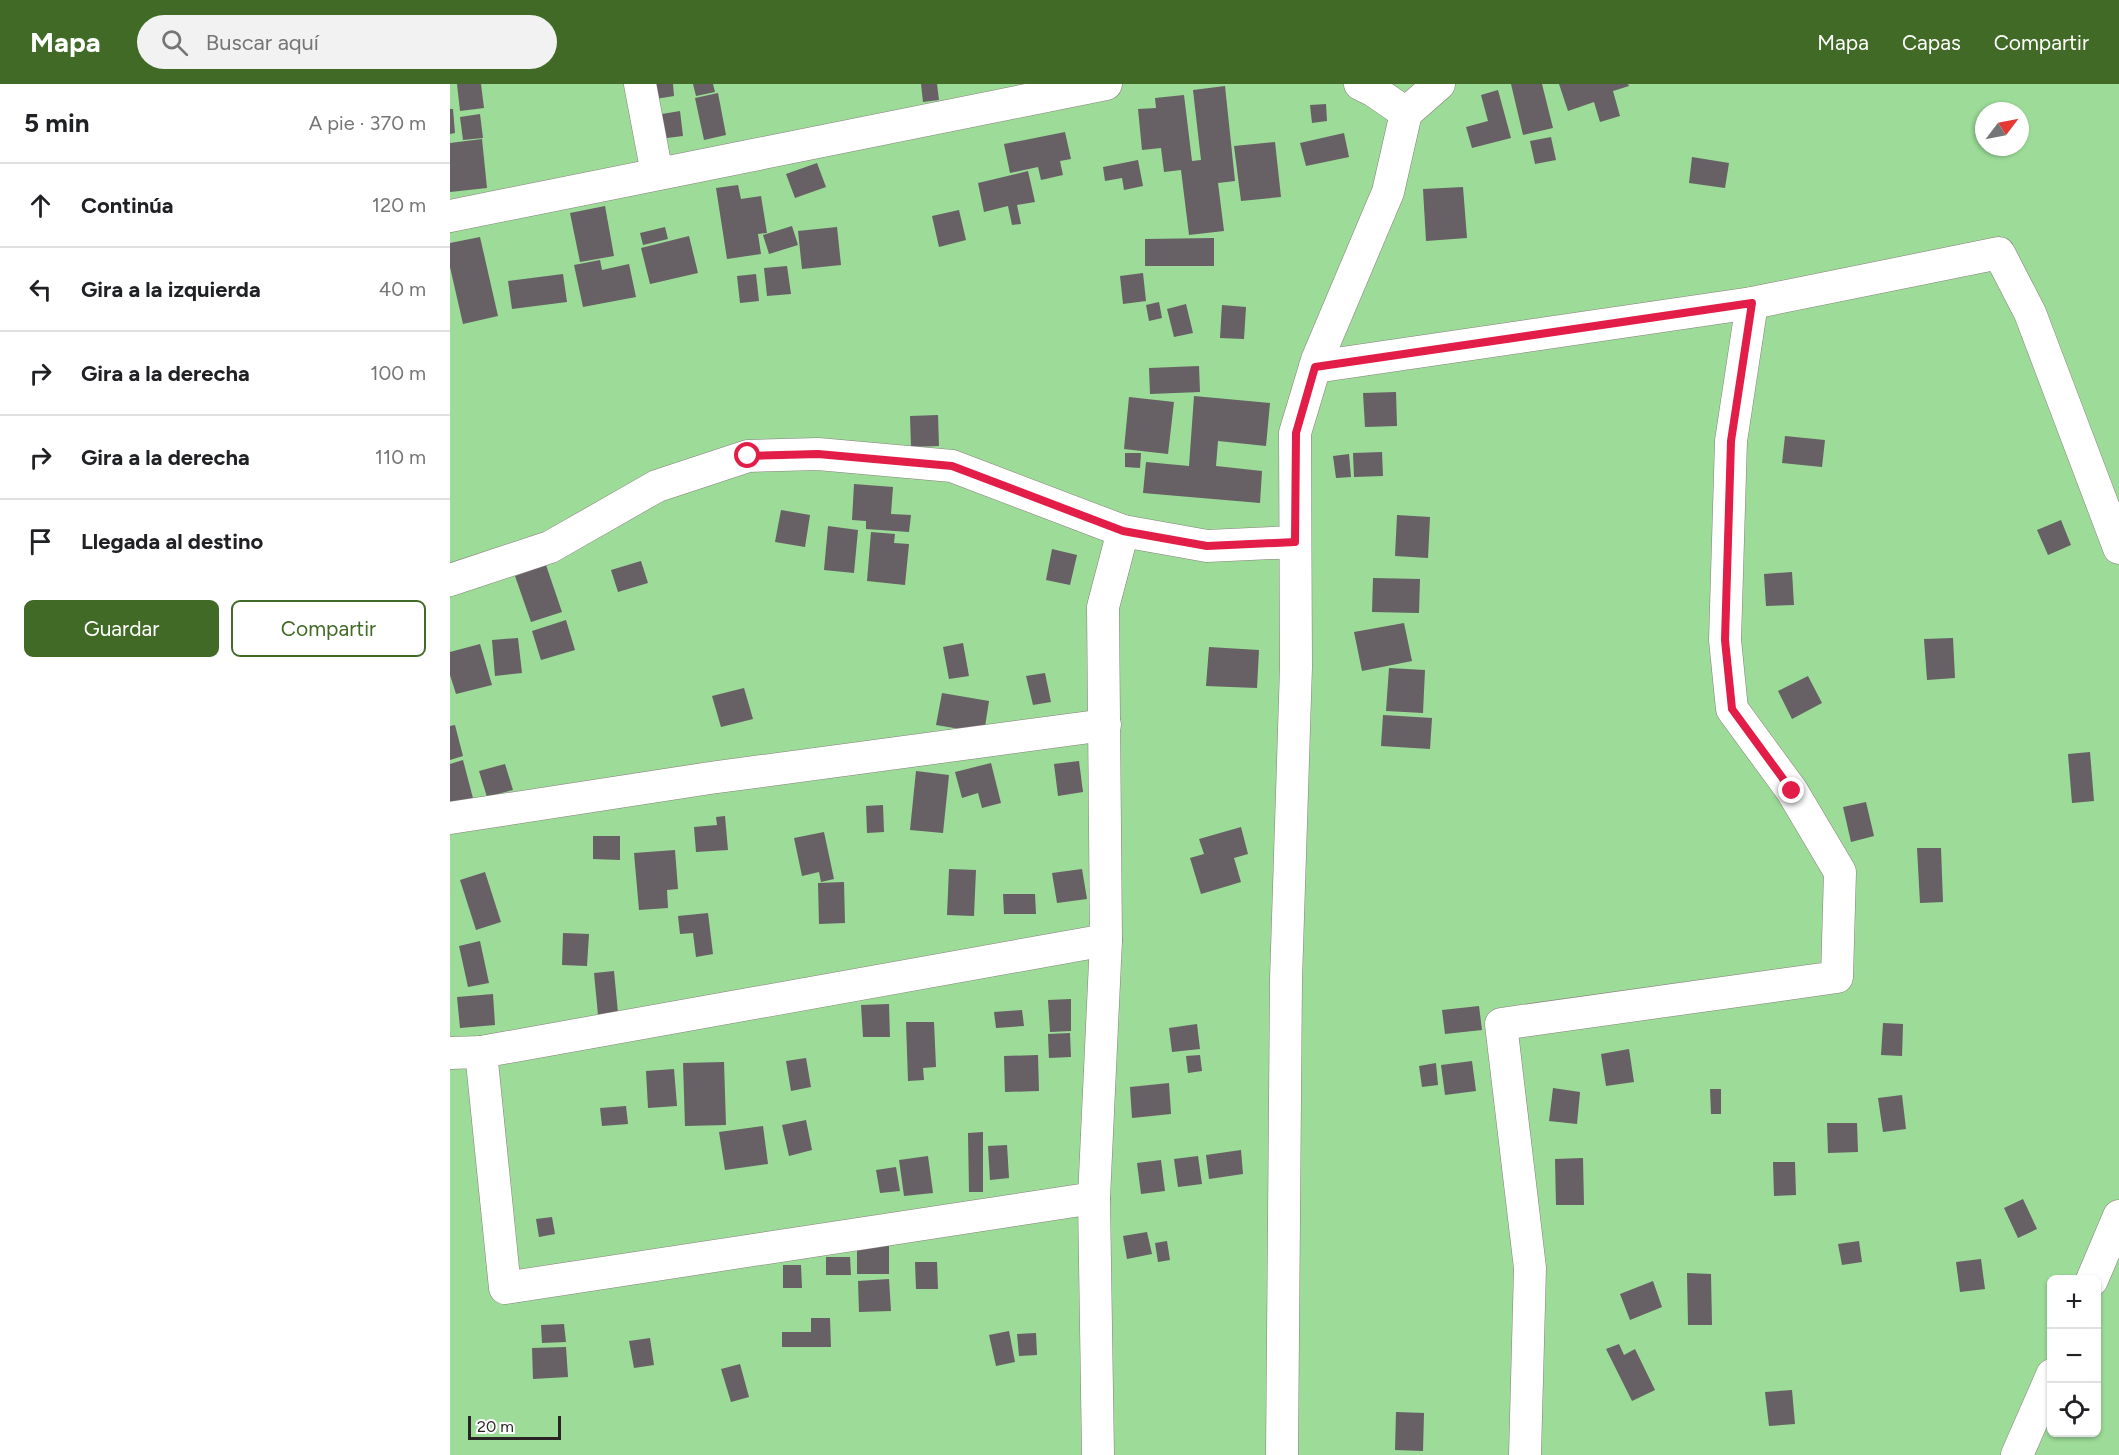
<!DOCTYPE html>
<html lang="es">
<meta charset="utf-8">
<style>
body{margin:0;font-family:Figtree,sans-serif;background:#f2f2f2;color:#202124}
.controls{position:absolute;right:18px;bottom:18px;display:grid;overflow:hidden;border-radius:9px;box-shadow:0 2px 4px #0004}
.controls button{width:54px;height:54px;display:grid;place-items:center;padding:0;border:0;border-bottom:2px solid #e0e0e0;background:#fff;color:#202124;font:30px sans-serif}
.compass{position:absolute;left:1525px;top:18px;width:54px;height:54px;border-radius:50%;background:#fff;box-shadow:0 2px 4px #0004;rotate:58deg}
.scale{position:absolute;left:18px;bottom:15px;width:93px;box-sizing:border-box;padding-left:6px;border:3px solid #282524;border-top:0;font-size:16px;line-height:21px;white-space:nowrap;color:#282524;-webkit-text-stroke:4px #fff;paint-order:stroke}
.stop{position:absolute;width:18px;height:18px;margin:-14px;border:4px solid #e11d48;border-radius:50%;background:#fff}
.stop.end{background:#e11d48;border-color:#fff;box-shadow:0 2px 6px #0008}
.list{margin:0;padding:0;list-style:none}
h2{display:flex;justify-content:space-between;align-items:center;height:78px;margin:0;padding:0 24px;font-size:26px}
h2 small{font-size:20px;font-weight:400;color:#757577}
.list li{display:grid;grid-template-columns:39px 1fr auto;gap:18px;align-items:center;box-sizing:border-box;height:84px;padding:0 24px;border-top:2px solid #e0e0e0}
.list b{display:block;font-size:22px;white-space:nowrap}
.list em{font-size:20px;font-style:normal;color:#757577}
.actions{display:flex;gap:12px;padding:18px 24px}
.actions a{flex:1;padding:14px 0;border:2px solid #416a26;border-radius:9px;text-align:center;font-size:21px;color:#416a26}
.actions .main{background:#416a26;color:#fff}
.icon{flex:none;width:33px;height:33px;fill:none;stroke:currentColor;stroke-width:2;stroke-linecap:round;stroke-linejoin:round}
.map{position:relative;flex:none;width:1669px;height:1371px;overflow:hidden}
header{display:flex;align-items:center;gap:36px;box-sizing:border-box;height:84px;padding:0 30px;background:#416a26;color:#fff}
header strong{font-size:28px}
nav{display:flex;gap:33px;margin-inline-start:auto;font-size:21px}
.search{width:420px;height:54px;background:#f2f2f2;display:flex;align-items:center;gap:15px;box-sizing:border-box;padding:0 21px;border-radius:33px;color:#757577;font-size:22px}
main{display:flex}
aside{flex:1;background:#fff}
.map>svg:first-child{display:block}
.green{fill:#9cdb98;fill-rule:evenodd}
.building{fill:#676065}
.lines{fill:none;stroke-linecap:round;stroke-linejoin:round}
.minor-casing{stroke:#877e7b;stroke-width:33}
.minor{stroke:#fff;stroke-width:32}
.route{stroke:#e11d48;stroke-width:8}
</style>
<header>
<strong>Mapa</strong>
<div class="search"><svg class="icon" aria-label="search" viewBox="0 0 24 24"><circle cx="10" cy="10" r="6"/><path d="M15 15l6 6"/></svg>Buscar aquí</div>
<nav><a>Mapa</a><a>Capas</a><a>Compartir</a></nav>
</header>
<main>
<aside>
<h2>5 min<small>A pie · 370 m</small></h2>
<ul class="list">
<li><svg class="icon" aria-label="ahead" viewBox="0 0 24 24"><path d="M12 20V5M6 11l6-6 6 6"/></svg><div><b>Continúa</b></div><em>120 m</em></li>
<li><svg class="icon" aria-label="left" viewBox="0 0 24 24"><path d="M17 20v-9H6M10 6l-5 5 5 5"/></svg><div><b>Gira a la izquierda</b></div><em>40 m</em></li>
<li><svg class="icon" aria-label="right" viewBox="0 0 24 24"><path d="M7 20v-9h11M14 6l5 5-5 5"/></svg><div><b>Gira a la derecha</b></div><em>100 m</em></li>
<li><svg class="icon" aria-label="right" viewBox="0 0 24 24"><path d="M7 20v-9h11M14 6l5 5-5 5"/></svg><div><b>Gira a la derecha</b></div><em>110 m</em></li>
<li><svg class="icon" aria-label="arrive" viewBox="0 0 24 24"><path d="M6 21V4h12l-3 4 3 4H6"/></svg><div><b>Llegada al destino</b></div></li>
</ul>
<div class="actions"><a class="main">Guardar</a><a>Compartir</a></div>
</aside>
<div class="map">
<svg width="1669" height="1371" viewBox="0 0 1669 1371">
<rect width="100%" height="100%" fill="#f9f0ec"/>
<path class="green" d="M0 0H1669V1371H0ZM1534 27H1570V63H1534ZM1602 1196H1646V1348H1602Z"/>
<g class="building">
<path d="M7 0H31L34 24 10 27Z"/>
<path d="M197 0H223L224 12 199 16Z"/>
<path d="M243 0H263L265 8 246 12Z"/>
<path d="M471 0H487L489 16 473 18Z"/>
<path d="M1061 0H1092L1103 44 1073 51Z"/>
<path d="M1109 0H1178L1179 2 1163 7 1170 32 1150 38 1144 18 1118 27Z"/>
<path d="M775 2 785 97 768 99 774 147 739 151 731 86 714 88 711 64 692 66 688 25 706 24 705 14 734 11 742 77 751 76 743 6Z"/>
<path d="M1048 6 1061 54 1022 64 1016 43 1038 37 1031 11Z"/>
<path d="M268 9 276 51 254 56 245 14Z"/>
<path d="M876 20 877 37 862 39 860 21Z"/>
<path d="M0 25H3L5 49 0 50Z"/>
<path d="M230 27 233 52 209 55 206 31Z"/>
<path d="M30 30 33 54 13 56 10 33Z"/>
<path d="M615 48 621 75 610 77 613 91 591 96 588 83 560 89 554 60Z"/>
<path d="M894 49 899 73 856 82 850 59Z"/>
<path d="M1101 53 1106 76 1085 80 1080 57Z"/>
<path d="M32 55 37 104 0 108V59Z"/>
<path d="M825 58 831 113 791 117 784 62Z"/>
<path d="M1242 73 1279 79 1275 104 1239 99Z"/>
<path d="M688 76 693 102 674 106 672 94 655 97 653 83Z"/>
<path d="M367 79 376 103 345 114 336 90Z"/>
<path d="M578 87 585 118 567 121 571 140 562 141 558 122 534 128 528 99Z"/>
<path d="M288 101 291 115 311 112 317 149 308 150 311 170 277 175 266 104Z"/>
<path d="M1013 103 1017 154 976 157 973 105Z"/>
<path d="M155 122 164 172 130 178 120 129Z"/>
<path d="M509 126 516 156 489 163 482 132Z"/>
<path d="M342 142 348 161 319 170 313 151Z"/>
<path d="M215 143 218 155 193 161 190 149Z"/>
<path d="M387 143 391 181 352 185 348 147Z"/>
<path d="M239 152 248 189 200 200 191 164Z"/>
<path d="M30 153 48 232 13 240 0 183V159Z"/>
<path d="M764 154V182H695V155Z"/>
<path d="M150 176 152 186 179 180 186 213 133 223 124 181Z"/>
<path d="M337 182 341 210 317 212 314 184Z"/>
<path d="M693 189 696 217 673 220 670 192Z"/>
<path d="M113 190 117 218 62 225 58 197Z"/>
<path d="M306 190 309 217 290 219 287 192Z"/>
<path d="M709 218 712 234 699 237 696 221Z"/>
<path d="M736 220 743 249 724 253 717 225Z"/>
<path d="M772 221 796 223 794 255 770 254Z"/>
<path d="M749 282 750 308 700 310 699 284Z"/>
<path d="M946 308 947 342 915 343 913 309Z"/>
<path d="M744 312 820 319 816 362 768 357 766 382 812 387 810 419 693 409 696 378 739 382Z"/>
<path d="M679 313 724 318 718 370 674 365Z"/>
<path d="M488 331 489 362 461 363 460 332Z"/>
<path d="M1335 352 1375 356 1372 383 1332 379Z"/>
<path d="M932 368 933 392 904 393 903 369Z"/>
<path d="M675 369H691L690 384 675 383Z"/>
<path d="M899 370 901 393 886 394 883 372Z"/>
<path d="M404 400 443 403 441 430 461 431 459 448 416 445V437L402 436Z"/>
<path d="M331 426 360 431 355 463 325 458Z"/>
<path d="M947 431 980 433 978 474 945 472Z"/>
<path d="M1611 436 1621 461 1598 471 1587 446Z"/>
<path d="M378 442 408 446 404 489 374 486Z"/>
<path d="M421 448 445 450 444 459 459 460 455 501 417 497Z"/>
<path d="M602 465 627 471 620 501 596 496Z"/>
<path d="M191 477 198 499 168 508 161 486Z"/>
<path d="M96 481 112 528 81 538 65 492Z"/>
<path d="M1342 488 1344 521 1316 522 1314 490Z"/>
<path d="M923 494 970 495 969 529 922 528Z"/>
<path d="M116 536 125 566 91 576 82 547Z"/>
<path d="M954 539 962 577 912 587 904 548Z"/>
<path d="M68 554 72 589 45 592 42 556Z"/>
<path d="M1503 554 1505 594 1477 596 1474 555Z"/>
<path d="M513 559 519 592 499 595 493 563Z"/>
<path d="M30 560 42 601 6 610 0 591V568Z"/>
<path d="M759 563 809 566 807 604 756 602Z"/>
<path d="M939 584 975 586 973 629 936 627Z"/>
<path d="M595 589 601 618 583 621 576 592Z"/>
<path d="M1358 592 1372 619 1342 635 1328 607Z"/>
<path d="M294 604 303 635 271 643 262 612Z"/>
<path d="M492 609 539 617 534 649 486 641Z"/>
<path d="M933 631 982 634 980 665 931 662Z"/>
<path d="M5 641 13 672 0 676V642Z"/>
<path d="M1640 668 1644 717 1622 719 1618 670Z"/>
<path d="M13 676 24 718 0 725V680Z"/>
<path d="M629 677 633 708 608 712 604 680Z"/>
<path d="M541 679 551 719 532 724 528 709 512 714 505 688Z"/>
<path d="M55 680 63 706 37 713 29 687Z"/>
<path d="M466 687 499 691 493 749 460 746Z"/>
<path d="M1416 718 1424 752 1401 758 1393 723Z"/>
<path d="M433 721 434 748 417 749 416 722Z"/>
<path d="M275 732 278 766 246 768 244 743 267 741 266 733Z"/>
<path d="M791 743 798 770 784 774 791 798 751 810 740 774 754 770 749 755Z"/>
<path d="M374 748 384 795 371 798 369 788 352 792 344 754Z"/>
<path d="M143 752H170V776L143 775Z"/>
<path d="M1467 764H1491L1493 818 1470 819Z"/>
<path d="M225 766 228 805 217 806 218 824 189 826 184 769Z"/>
<path d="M499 785 526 786 524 832 497 831Z"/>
<path d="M632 785 637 815 607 819 602 789Z"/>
<path d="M35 788 51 838 26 846 10 796Z"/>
<path d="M394 798 395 839 369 840 368 799Z"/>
<path d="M553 810H585L586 830H554Z"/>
<path d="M258 829 263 870 246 873 243 849 230 850 228 832Z"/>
<path d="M113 849 139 850 137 882 112 881Z"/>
<path d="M30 857 39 899 18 903 9 862Z"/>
<path d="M164 887 168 929 148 931 144 889Z"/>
<path d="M43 910 45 941 10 944 7 913Z"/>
<path d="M621 915V947L600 948 598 916Z"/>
<path d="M439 920 440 953H413L411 921Z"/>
<path d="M1029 922 1032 946 995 950 992 926Z"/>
<path d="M572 926 574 942 546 944 544 928Z"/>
<path d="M456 938H484L486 983 473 984 474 996 458 997Z"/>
<path d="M1433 939 1453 940 1452 972 1431 971Z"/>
<path d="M747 940 750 965 722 968 719 944Z"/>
<path d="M620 949 621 973 599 974 598 950Z"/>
<path d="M1179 965 1184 998 1156 1002 1151 970Z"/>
<path d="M588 971 589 1007 555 1008 554 972Z"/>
<path d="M750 971 752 987 738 989 736 972Z"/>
<path d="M356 974 361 1003 341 1007 336 977Z"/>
<path d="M1022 977 1026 1007 995 1011 991 981Z"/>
<path d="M274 978 276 1041 235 1042 233 979Z"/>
<path d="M986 979 988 1001 972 1003 969 982Z"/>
<path d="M224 985 227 1022 198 1024 196 987Z"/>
<path d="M719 999 721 1030 682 1034 680 1003Z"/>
<path d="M1103 1004 1130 1008 1127 1040 1099 1037Z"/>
<path d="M1260 1005H1271V1030H1261Z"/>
<path d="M1452 1011 1456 1045 1433 1048 1428 1014Z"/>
<path d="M176 1022 178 1040 152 1042 150 1024Z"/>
<path d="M356 1036 362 1066 339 1072 332 1041Z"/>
<path d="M1377 1039H1407L1408 1068 1378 1069Z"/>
<path d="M313 1042 318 1080 275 1086 269 1048Z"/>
<path d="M533 1048V1108H519L518 1049Z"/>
<path d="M557 1061 559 1094 540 1096 538 1062Z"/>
<path d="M791 1066 793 1090 759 1095 756 1071Z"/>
<path d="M478 1072 483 1109 454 1112 449 1076Z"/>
<path d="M748 1072 752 1100 728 1103 724 1075Z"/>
<path d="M1133 1074 1134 1121H1106L1105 1075Z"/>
<path d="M711 1076 715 1107 691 1110 687 1079Z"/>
<path d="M1323 1078H1345L1346 1111 1324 1112Z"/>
<path d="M446 1083 450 1107 430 1109 426 1086Z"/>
<path d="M1573 1115 1587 1145 1568 1154 1554 1124Z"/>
<path d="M102 1133 105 1150 89 1153 86 1135Z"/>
<path d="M697 1148 702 1170 677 1175 673 1152Z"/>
<path d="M717 1157 720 1176 708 1178 705 1159Z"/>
<path d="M1409 1157 1412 1178 1392 1181 1388 1160Z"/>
<rect x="407" y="1161" width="32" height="29"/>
<path d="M376 1173H400L401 1191H376Z"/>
<path d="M1531 1175 1535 1205 1510 1208 1506 1178Z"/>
<path d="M465 1178H487L488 1205H466Z"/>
<path d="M333 1181H351L352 1204H333Z"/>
<path d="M1237 1189 1261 1190 1262 1241H1238Z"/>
<path d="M439 1195 441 1227 409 1228 408 1197Z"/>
<path d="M1203 1197 1212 1223 1180 1236 1170 1210Z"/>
<path d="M361 1234H380L381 1263H332V1248H361Z"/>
<path d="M114 1240 116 1258 92 1259 91 1241Z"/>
<path d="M559 1247 565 1278 546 1282 539 1251Z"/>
<path d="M586 1249 587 1271 569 1272 567 1250Z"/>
<path d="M200 1254 204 1281 184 1284 179 1257Z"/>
<path d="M1169 1260 1174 1271 1185 1265 1205 1306 1182 1317 1156 1265Z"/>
<path d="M116 1263 118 1293 83 1295 82 1264Z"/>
<path d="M290 1280 299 1313 281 1318 271 1285Z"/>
<path d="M1342 1306 1345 1340 1319 1342 1315 1308Z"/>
<path d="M946 1328 974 1329 973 1367 945 1366Z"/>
</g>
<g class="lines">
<g class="minor-casing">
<g id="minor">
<path d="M190 0 207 90"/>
<path d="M910 0 924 7 956 29 989 0"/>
<path d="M0 132 656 0"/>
<path d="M865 283 1302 219 1549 169 1580 229 1669 464"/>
<path d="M0 496 100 463 207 402 298 372 368 370 502 382 673 447 757 462 845 458"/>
<path d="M0 734 260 694 655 641"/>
<path d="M31 968 55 1204 644 1114"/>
<path d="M0 969 31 968 656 856"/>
<path d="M1642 1196 1669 1132"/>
<path d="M648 1371 644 1114 656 856 653 523 673 447"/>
<path d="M832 1371 836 896 846 583 845 349 867 276 938 108 956 29"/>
<path d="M1075 1371 1080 1184 1051 940 1387 893 1390 788 1342 707 1282 625 1275 556 1281 357 1302 219"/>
<path d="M1567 1371 1602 1291"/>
</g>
</g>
<use href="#minor" class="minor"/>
</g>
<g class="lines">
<path class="route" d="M298 372 368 370 502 382 673 447 757 462 845 458 846 349 865 283 1302 219 1281 357 1275 556 1282 625 1342 707"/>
</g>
</svg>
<div class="controls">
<button>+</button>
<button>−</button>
<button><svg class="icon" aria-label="locate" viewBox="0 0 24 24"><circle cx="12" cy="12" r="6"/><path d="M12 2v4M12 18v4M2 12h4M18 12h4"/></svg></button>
</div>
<svg class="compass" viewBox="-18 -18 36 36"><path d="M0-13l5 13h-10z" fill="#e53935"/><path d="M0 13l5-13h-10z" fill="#757577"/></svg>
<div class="scale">20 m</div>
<div class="stop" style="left:298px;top:372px"></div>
<div class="stop end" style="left:1342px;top:707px"></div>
</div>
</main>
